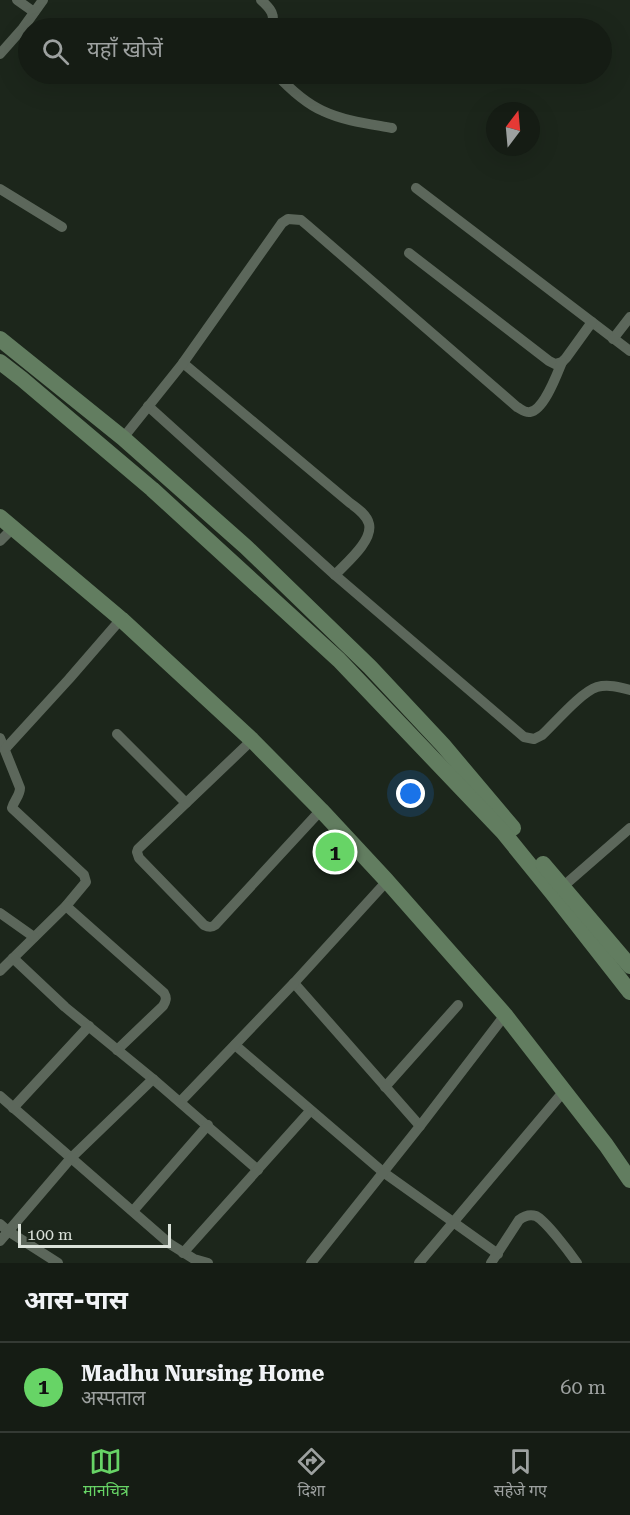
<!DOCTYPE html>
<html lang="hi">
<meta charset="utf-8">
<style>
body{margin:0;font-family:"Roboto Serif","Noto Sans Devanagari",serif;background:#1e251d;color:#f1f3f6}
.compass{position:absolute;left:486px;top:102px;width:54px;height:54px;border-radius:50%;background:#151c14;box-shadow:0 6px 24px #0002;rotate:16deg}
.scale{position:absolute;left:18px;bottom:15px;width:153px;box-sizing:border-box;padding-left:6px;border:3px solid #dbe2da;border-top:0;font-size:16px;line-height:21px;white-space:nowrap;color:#dbe2da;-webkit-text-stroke:4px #1c261b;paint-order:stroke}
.you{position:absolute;left:411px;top:794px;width:21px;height:21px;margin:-15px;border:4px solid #fff;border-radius:50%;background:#1a73e8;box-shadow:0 0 0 9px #1a73e833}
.badge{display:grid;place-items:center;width:39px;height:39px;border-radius:50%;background:#67d466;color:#111;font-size:20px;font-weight:700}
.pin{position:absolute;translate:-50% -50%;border:3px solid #fff;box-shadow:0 2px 6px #0006}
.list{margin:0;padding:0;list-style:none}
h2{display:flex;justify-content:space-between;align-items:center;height:78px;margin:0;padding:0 24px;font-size:26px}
h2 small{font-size:20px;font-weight:400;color:#9da1a0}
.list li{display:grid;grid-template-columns:39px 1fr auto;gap:18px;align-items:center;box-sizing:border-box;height:90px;padding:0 24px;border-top:2px solid #343a34}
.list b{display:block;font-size:22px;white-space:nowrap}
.list p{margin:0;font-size:20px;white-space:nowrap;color:#9da1a0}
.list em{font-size:20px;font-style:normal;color:#9da1a0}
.icon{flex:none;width:33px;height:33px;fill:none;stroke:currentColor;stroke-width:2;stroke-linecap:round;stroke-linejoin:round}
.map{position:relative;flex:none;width:630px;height:1263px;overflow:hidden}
.search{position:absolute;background:#151c14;box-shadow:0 6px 24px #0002;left:18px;right:18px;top:18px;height:66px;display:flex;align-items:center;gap:15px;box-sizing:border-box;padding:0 21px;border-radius:33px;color:#9da1a0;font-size:22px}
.sheet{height:168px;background:#151c14}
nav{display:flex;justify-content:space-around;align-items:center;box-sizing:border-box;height:84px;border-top:2px solid #343a34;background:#151c14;font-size:16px;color:#9da1a0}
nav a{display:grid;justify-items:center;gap:3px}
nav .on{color:#67d466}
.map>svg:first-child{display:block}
.building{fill:url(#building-cross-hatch);stroke:#717d70;stroke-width:1.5;filter:url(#shadow)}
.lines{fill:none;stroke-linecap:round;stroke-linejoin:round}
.minor{stroke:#5c675b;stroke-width:10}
.secondary{stroke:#627d60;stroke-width:16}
</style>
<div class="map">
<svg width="630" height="1263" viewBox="0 0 630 1263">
<defs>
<pattern id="building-cross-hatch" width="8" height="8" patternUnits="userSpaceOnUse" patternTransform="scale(1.5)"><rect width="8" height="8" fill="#384337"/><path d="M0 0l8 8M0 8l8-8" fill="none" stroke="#545e53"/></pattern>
<filter id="shadow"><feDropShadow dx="4.5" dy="4.5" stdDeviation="3" flood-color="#0009"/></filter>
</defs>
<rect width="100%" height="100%" fill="#1c261b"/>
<path class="building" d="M341 841 348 849 333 863 326 855Z"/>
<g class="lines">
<g class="minor">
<path d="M17 0 34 12"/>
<path d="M261 0C271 9 276 15 271 28"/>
<path d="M0 54 23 28 43 0"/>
<path d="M276 74C289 88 305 103 323 111 344 121 370 124 392 128"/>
<path d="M416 188 630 351"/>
<path d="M0 189 62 227"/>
<path d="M409 253 549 361 555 364 562 362 566 358 592 322"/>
<path d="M613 339 630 317"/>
<path d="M183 363 350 503C357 508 367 515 369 524 373 541 346 563 335 575"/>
<path d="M148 406 335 575 524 737 534 739 542 735C555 723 581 692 597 687 608 684 619 687 630 690"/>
<path d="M123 438 183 363 282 223 288 219 301 220 307 225 517 407C521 409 525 413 530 412 544 410 557 374 562 362"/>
<path d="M0 541 14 527"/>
<path d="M117 734 186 803"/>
<path d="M0 738 20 788C20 796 14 800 12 808L84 875 86 882 66 906 0 971"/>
<path d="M252 740 138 849 137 852 139 858 204 925C208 927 211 928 215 925L321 810"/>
<path d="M5 749 69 679 121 619"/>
<path d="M559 890 630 828"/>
<path d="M66 906 164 993C167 998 166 1001 163 1006L117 1050"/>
<path d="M0 913 34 937"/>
<path d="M13 958 65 1007 153 1079 258 1170"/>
<path d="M294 983 420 1126"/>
<path d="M235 1045 383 1172 498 1254"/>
<path d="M385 1087 458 1005"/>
<path d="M0 1096 170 1244 194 1259 208 1263"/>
<path d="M180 1102 294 983 387 881"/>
<path d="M13 1108 89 1026"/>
<path d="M133 1211 208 1125"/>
<path d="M0 1224 8 1231 58 1263"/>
<path d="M0 1241 71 1158 153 1079"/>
<path d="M183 1253 310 1111"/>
<path d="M311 1263 420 1126 505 1015"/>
<path d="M419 1263 564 1091"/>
<path d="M491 1263 519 1220C524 1216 530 1214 536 1216 546 1221 570 1253 577 1263"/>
</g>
<g class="secondary">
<path d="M0 339 123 438 246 547 370 667 443 745 513 828"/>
<path d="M0 362 22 379 152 489 339 660 503 832 554 895 630 992"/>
<path d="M0 517 121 619 252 740 321 810 387 881 505 1015 606 1145 630 1180"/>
<path d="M543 864 630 966"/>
</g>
</g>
</svg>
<svg class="compass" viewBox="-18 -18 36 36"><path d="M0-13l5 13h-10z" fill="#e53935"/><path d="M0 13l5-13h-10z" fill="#9da1a0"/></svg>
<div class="scale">100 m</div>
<div class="you"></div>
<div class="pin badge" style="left:335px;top:852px">1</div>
<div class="search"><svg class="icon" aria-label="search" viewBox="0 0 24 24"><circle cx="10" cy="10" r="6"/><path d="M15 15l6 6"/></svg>यहाँ खोजें</div>
</div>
<section class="sheet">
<h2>आस-पास<small></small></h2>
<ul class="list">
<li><span class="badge">1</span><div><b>Madhu Nursing Home</b><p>अस्पताल</p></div><em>60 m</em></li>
</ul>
</section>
<nav>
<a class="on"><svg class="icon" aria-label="map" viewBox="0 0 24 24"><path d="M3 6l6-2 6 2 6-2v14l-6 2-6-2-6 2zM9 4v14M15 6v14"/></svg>मानचित्र</a>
<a><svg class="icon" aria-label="directions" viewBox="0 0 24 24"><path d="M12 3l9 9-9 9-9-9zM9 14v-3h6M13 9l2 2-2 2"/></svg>दिशा</a>
<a><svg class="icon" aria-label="saved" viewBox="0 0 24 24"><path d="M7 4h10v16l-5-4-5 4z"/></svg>सहेजे गए</a>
</nav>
